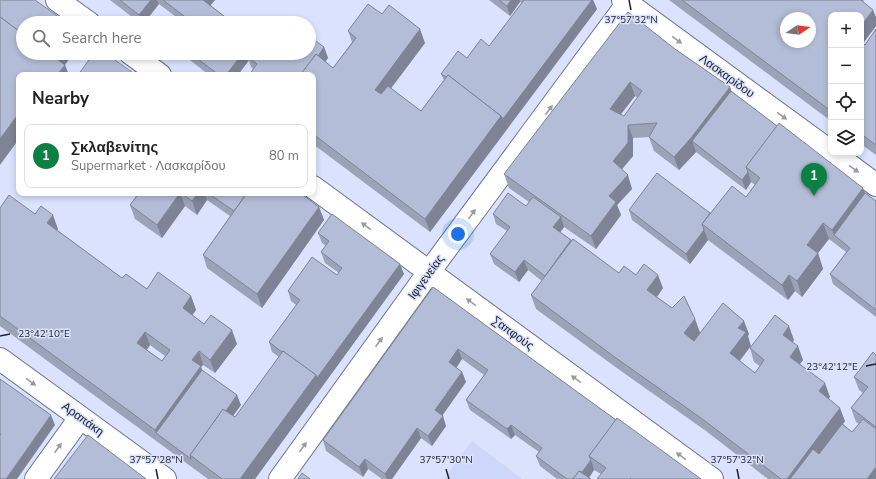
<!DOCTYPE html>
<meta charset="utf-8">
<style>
body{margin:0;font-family:"Nunito Sans",sans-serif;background:#f6f6f6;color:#222}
.controls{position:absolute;right:12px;top:12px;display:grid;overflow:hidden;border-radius:8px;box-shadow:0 2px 6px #0003}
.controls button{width:36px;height:36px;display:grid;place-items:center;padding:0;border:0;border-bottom:1px solid #e0e0e0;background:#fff;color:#222;font:20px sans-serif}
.compass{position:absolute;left:780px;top:12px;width:36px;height:36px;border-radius:50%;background:#fff;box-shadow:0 2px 6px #0003;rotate:77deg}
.you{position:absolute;left:458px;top:234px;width:14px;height:14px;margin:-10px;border:3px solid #fff;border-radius:50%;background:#1a73e8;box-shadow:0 0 0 6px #1a73e833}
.badge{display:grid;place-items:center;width:26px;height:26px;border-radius:50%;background:#0b8043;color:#fff;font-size:13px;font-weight:700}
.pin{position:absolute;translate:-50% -33px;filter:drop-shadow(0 1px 2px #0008)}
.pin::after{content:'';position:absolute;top:21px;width:14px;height:12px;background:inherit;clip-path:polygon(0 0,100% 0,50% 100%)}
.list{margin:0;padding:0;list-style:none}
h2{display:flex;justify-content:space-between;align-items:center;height:52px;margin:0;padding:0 16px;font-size:17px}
h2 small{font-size:13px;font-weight:400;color:#767676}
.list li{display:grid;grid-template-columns:26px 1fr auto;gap:12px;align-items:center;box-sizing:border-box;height:64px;margin:0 8px 8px;padding:0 8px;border:1px solid #e0e0e0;border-radius:8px}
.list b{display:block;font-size:15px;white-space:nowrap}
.list p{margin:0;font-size:13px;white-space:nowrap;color:#767676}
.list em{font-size:13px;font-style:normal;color:#767676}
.icon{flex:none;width:22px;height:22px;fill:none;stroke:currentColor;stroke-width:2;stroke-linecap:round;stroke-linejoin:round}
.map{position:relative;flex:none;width:876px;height:479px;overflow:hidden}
.search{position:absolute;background:#fff;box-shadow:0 2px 6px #0003;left:16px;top:16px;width:300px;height:44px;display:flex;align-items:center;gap:10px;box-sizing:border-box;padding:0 14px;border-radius:22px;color:#767676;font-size:15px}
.panel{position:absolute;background:#fff;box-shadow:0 2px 6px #0003;left:16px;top:72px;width:300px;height:124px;border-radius:8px}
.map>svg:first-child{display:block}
.built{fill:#cdd7fa}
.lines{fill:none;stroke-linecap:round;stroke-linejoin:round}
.minor-casing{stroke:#6b728b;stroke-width:24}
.minor{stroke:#fff;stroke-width:22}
.wall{fill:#9ba3b9;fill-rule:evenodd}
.shaded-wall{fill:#7e8496}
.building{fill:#b4bdd7;stroke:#7e8496;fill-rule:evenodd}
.oneway{fill:#9a9ba0}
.ticks{fill:none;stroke:#1e212b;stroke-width:1.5}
.labels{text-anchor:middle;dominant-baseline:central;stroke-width:3;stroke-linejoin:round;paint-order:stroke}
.street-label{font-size:12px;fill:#1e212b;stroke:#dae2fe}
.ticks-label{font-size:10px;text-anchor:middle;fill:#1e212b;stroke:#dae2fe;stroke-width:3;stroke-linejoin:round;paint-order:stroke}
</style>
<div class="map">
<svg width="876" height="479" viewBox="0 0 876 479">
<rect width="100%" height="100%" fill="#dae2fe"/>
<path class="built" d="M472 441 521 478V479H444Z"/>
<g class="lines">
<g class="minor-casing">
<g id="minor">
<path d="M57 0 89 23"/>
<path d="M623 0 831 152"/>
<path d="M130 53 160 75"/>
<path d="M833 153 876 185"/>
<path d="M313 187 712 479"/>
<path d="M0 359 165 479"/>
<path d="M36 479 80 418"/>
<path d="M280 479 429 272 630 0"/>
</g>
</g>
<use href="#minor" class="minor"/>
</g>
<g class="wall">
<path d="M110 0H215L210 5 233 23H184L159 4 144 23H140Z"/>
<path d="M489 0H593L597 9 430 232 313 144V75L253 69 251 67 249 60 238 75H209L181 53H309L324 47 328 58 325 62 333 68 352 42 348 31 382 14 425 43 391 88 421 111 444 80 441 74 467 58 489 46 522 3 520 2 510 16Z"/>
<path d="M669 0H864L863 2 876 17V26L863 43 865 45 876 29V155L861 144V15H831V121Z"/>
<path d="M675 49 730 87 731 91 876 201V317L833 284 830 274 846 252 829 239 818 253 823 269 802 297 795 291 788 300 708 240 690 264 632 220 629 210 710 213 746 197 755 185 751 182 746 190 696 152 679 170 654 151 649 137 633 138V156L622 169 632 189 617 205 621 215 596 249 564 227 560 232 619 273 636 275 663 288 657 297 672 308 695 319 700 333 749 334 748 336 739 361 755 373 760 366 754 362 750 348 794 340 793 342 803 360 800 364 830 397 828 399 845 421 843 424 852 432 859 424 856 422 851 408 863 393 859 390 854 377 876 355V479H768L706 431 621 371 536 309 531 295 542 281 528 270 519 282 494 264 490 254 507 231 496 224 493 214 526 206 529 202 509 188 504 174ZM635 96 638 98 624 116 620 115Z"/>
<path d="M139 193H300L319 207 324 220 262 308 207 268 203 255 230 216 207 200 197 215 185 206 162 238 135 219 130 205Z"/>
<path d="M0 208 35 214 58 229 57 230 122 278 147 289 191 296 196 310 192 315 204 324 237 344 215 373 203 365 201 367 202 370 241 405 233 416 235 417 279 357 272 352 269 342 296 305 291 301 288 291 337 275 339 273 325 263 321 252 326 246 322 243 318 233 404 274 255 479H208L0 326ZM150 345 165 356 162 361 147 350Z"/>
<path d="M433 287 616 420 701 479H597L601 474 594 470 589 478 591 479H557L540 466 536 456 539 452 515 435 511 439 470 410 466 400 484 375 462 359 456 368 462 372 466 382 442 416 446 426 432 446 421 438 392 479H382L368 469 363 477 326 451 323 440Z"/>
</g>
<g class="shaded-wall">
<path d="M151 0H157L159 4 144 23H142L139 15Z"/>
<path d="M203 0H215L207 10Z"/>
<path d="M511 0H520V2L510 16 507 6Z"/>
<path d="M592 0H593L597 9 430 232 425 219 501 116Z"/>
<path d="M873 10 876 17V26L861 46V26Z"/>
<path d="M420 29 425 43 380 103 375 90Z"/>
<path d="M324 47 328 58 313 78 304 75Z"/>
<path d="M59 53H73L65 65 69 75H57L54 60Z"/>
<path d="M243 53H255L248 57 249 60 238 75H226Z"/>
<path d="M630 82 635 96 615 122 610 109Z"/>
<path d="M730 87 735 101 692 141 691 138Z"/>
<path d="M19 113V139L0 165V139Z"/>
<path d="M628 125 633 138V156L618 174 613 161Z"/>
<path d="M691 138 696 152 679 170 674 157Z"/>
<path d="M748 172 751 182 746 190 742 180Z"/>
<path d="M628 175 632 189 617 205 621 215 596 249 591 236 609 196Z"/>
<path d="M863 188 869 204 834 235 832 230Z"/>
<path d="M180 193 185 206 162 238 157 225Z"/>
<path d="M198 193H205L207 200 197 215 192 201Z"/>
<path d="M319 207 324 220 262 308 257 294Z"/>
<path d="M53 215 58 229 52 236 47 223Z"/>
<path d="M561 217 564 227 557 237 553 227Z"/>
<path d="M823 223 829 239 818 253 823 269 802 297 797 281 807 245Z"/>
<path d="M704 230 708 240 690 264 686 254Z"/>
<path d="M524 260 528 270 519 282 515 272Z"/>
<path d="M400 264 404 274 255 479H240L316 375Z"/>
<path d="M658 275 663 288 652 304 647 290Z"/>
<path d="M789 275 795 291 788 300 782 285Z"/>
<path d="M191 296 196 310 188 321 183 308Z"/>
<path d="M695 319 700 333 689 347 684 333Z"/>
<path d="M744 321 749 334 748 336 751 346 735 367 730 353 738 328Z"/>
<path d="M789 326 794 340 788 348 783 335Z"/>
<path d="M232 330 237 344 215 373 210 360Z"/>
<path d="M145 332 150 345 142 356 137 343Z"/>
<path d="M798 346 803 360 795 370 790 357Z"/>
<path d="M458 349 462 359 453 373 449 362Z"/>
<path d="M199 351 203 365 201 367 206 380 156 433 155 430 192 360Z"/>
<path d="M462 372 466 382 439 420 435 410Z"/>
<path d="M825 383 830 397 824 405 819 391Z"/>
<path d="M237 395 241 405 199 462 192 457Z"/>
<path d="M840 408 845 421 802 479H787Z"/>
<path d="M51 415 55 425 17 479H6Z"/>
<path d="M443 416 446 426 432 446 428 436Z"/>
<path d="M511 425 515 435 511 439 507 429Z"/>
<path d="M417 428 421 438 392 479H387L385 474Z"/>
<path d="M365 459 368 469 363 477 359 467Z"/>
<path d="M591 460 594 470 588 479H577Z"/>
<path d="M876 467V479H867Z"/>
</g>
<g class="building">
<path d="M0 0H35L67 23H23V34L0 17Z"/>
<path d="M120 0H151L139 15Z"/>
<path d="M163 0H203L233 23H185L188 19Z"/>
<path d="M499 0H511L507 6Z"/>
<path d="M524 0H592L503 119 501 116 448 75 446 77 441 74 458 51 467 58 481 39 489 46Z"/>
<path d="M682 0H861L873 10 861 26V15H831V111ZM786 18H810V42H786Z"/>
<path d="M368 4 382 14 389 5 420 29 375 90 381 94 388 86 421 111 448 75 501 116 425 219 313 134V75H300L316 54 333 68 356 38 348 31Z"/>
<path d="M628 12 675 49 730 87 691 138 674 157 649 137 657 123 628 125V143L613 161 628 175 609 196 616 202 591 236 504 174ZM630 82 642 91 624 116 610 109Z"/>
<path d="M0 17 23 34V53H49L65 65 57 75H19V113L0 139Z"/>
<path d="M876 29V145L861 134V42L865 45Z"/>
<path d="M309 36 324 47 318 56 316 54 300 75H249L257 64 248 57 251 53H309Z"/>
<path d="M49 53H59L55 58Z"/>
<path d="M94 53H105L136 75H78Z"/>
<path d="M190 53H243L226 75H219Z"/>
<path d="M731 91 777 126 746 167 748 172 742 180 692 141Z"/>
<path d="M779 123 863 188 832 230 823 223 807 245 818 253 797 281 789 275 782 285 702 224 732 186 746 197 760 178 746 167Z"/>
<path d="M657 173 710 213 702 224 704 230 686 254 629 210Z"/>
<path d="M139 193H180L157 225 130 205Z"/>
<path d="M181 193H198L192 201Z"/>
<path d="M208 193H247L234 211Z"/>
<path d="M247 193H300L319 207 257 294 203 255Z"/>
<path d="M508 193 526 206 533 197 561 217 553 227 571 240 545 276 524 260 515 272 490 254 510 227 493 214Z"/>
<path d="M865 193 876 201V310L830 274 850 248 834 235Z"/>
<path d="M9 195 35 214 41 206 53 215 47 223 122 278 126 274 147 289 158 272 191 296 183 308 204 324 211 315 232 330 210 360 199 351 192 360 201 366 155 430 0 316V208ZM145 332 170 350 162 361 137 343Z"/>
<path d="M332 214 400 264 317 378 316 375 283 351 282 352 269 342 300 300 288 291 312 257 337 275 342 268 321 252 329 241 318 233Z"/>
<path d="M573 239 619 273 624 266 636 275 644 264 658 275 647 290 672 308 684 296 695 319 684 333 694 341 723 303 744 321 738 328 746 332 730 353 755 373 764 360 750 348 775 315 789 326 783 335 798 346 790 357 825 383 819 391 840 408 787 479H781L701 418 616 358 531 295Z"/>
<path d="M433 287 616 420 589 456 591 460 582 472 579 471 573 479H567L536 456 542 448 511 425 507 429 466 400 488 370 458 349 449 362 462 372 435 410 443 416 428 436 417 428 385 474 365 459 359 467 323 440Z"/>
<path d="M283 351 316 375 240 479H222L190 455 223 409 235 417Z"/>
<path d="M873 352 876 355V427L851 408 868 387 854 377Z"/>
<path d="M202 370 237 395 226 411 223 409 190 455 191 459 156 433Z"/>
<path d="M0 379 51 415 6 479H0V435L1 434H0Z"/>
<path d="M617 418 701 479H631L630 478V479H597L606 468 589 456Z"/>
<path d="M863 419 876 429V467L867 479H790L813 449 819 454 842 424 852 432Z"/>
<path d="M88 435 146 479H54Z"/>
<path d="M579 471 591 479H573Z"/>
<path d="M302 473 310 479H298Z"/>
</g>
<defs><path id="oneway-solid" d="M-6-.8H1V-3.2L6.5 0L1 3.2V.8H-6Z"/></defs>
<g class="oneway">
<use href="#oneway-solid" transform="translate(677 40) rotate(36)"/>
<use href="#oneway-solid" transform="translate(549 110) rotate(-54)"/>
<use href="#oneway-solid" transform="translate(782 116) rotate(36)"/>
<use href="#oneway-solid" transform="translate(854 169) rotate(36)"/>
<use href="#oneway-solid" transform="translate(472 214) rotate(-54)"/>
<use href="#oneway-solid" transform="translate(366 226) rotate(-144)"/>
<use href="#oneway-solid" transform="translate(471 302) rotate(-144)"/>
<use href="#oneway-solid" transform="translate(379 342) rotate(-54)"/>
<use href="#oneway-solid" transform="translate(576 379) rotate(-144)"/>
<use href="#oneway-solid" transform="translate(31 382) rotate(36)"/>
<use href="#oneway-solid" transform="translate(303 447) rotate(-54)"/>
<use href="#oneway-solid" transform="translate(58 448) rotate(-54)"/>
<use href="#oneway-solid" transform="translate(681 456) rotate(-144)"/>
</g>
<path class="ticks" d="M629 0 631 10M0 336 10 334M866 366 876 364M156 469 158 479M446 469 449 479M737 469 739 479"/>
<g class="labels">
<g class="street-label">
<text transform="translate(727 76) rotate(36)">Λασκαρίδου</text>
<text transform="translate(426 277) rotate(-54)">Ιφιγενείας</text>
<text transform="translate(513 333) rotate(36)">Σαπφούς</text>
<text transform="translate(83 419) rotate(36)">Αραπάκη</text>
</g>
</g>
<g class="ticks-label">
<text x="631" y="23">37°57'32"N</text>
<text x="44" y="337">23°42'10"E</text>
<text x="832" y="370">23°42'12"E</text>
<text x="156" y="463">37°57'28"N</text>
<text x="446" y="463">37°57'30"N</text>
<text x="737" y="463">37°57'32"N</text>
</g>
</svg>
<div class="controls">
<button>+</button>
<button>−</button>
<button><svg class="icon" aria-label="locate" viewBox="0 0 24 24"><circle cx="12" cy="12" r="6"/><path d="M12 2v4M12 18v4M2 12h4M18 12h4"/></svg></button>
<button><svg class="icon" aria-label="layers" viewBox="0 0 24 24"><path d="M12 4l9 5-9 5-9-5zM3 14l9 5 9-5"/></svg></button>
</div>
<svg class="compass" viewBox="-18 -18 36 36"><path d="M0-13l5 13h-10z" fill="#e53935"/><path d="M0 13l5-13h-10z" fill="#767676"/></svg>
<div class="you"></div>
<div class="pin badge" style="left:814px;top:196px">1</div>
<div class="search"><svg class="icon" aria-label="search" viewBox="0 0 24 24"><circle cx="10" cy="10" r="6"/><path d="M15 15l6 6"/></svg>Search here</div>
<section class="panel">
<h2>Nearby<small></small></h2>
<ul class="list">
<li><span class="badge">1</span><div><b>Σκλαβενίτης</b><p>Supermarket · Λασκαρίδου</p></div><em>80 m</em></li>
</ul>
</section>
</div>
